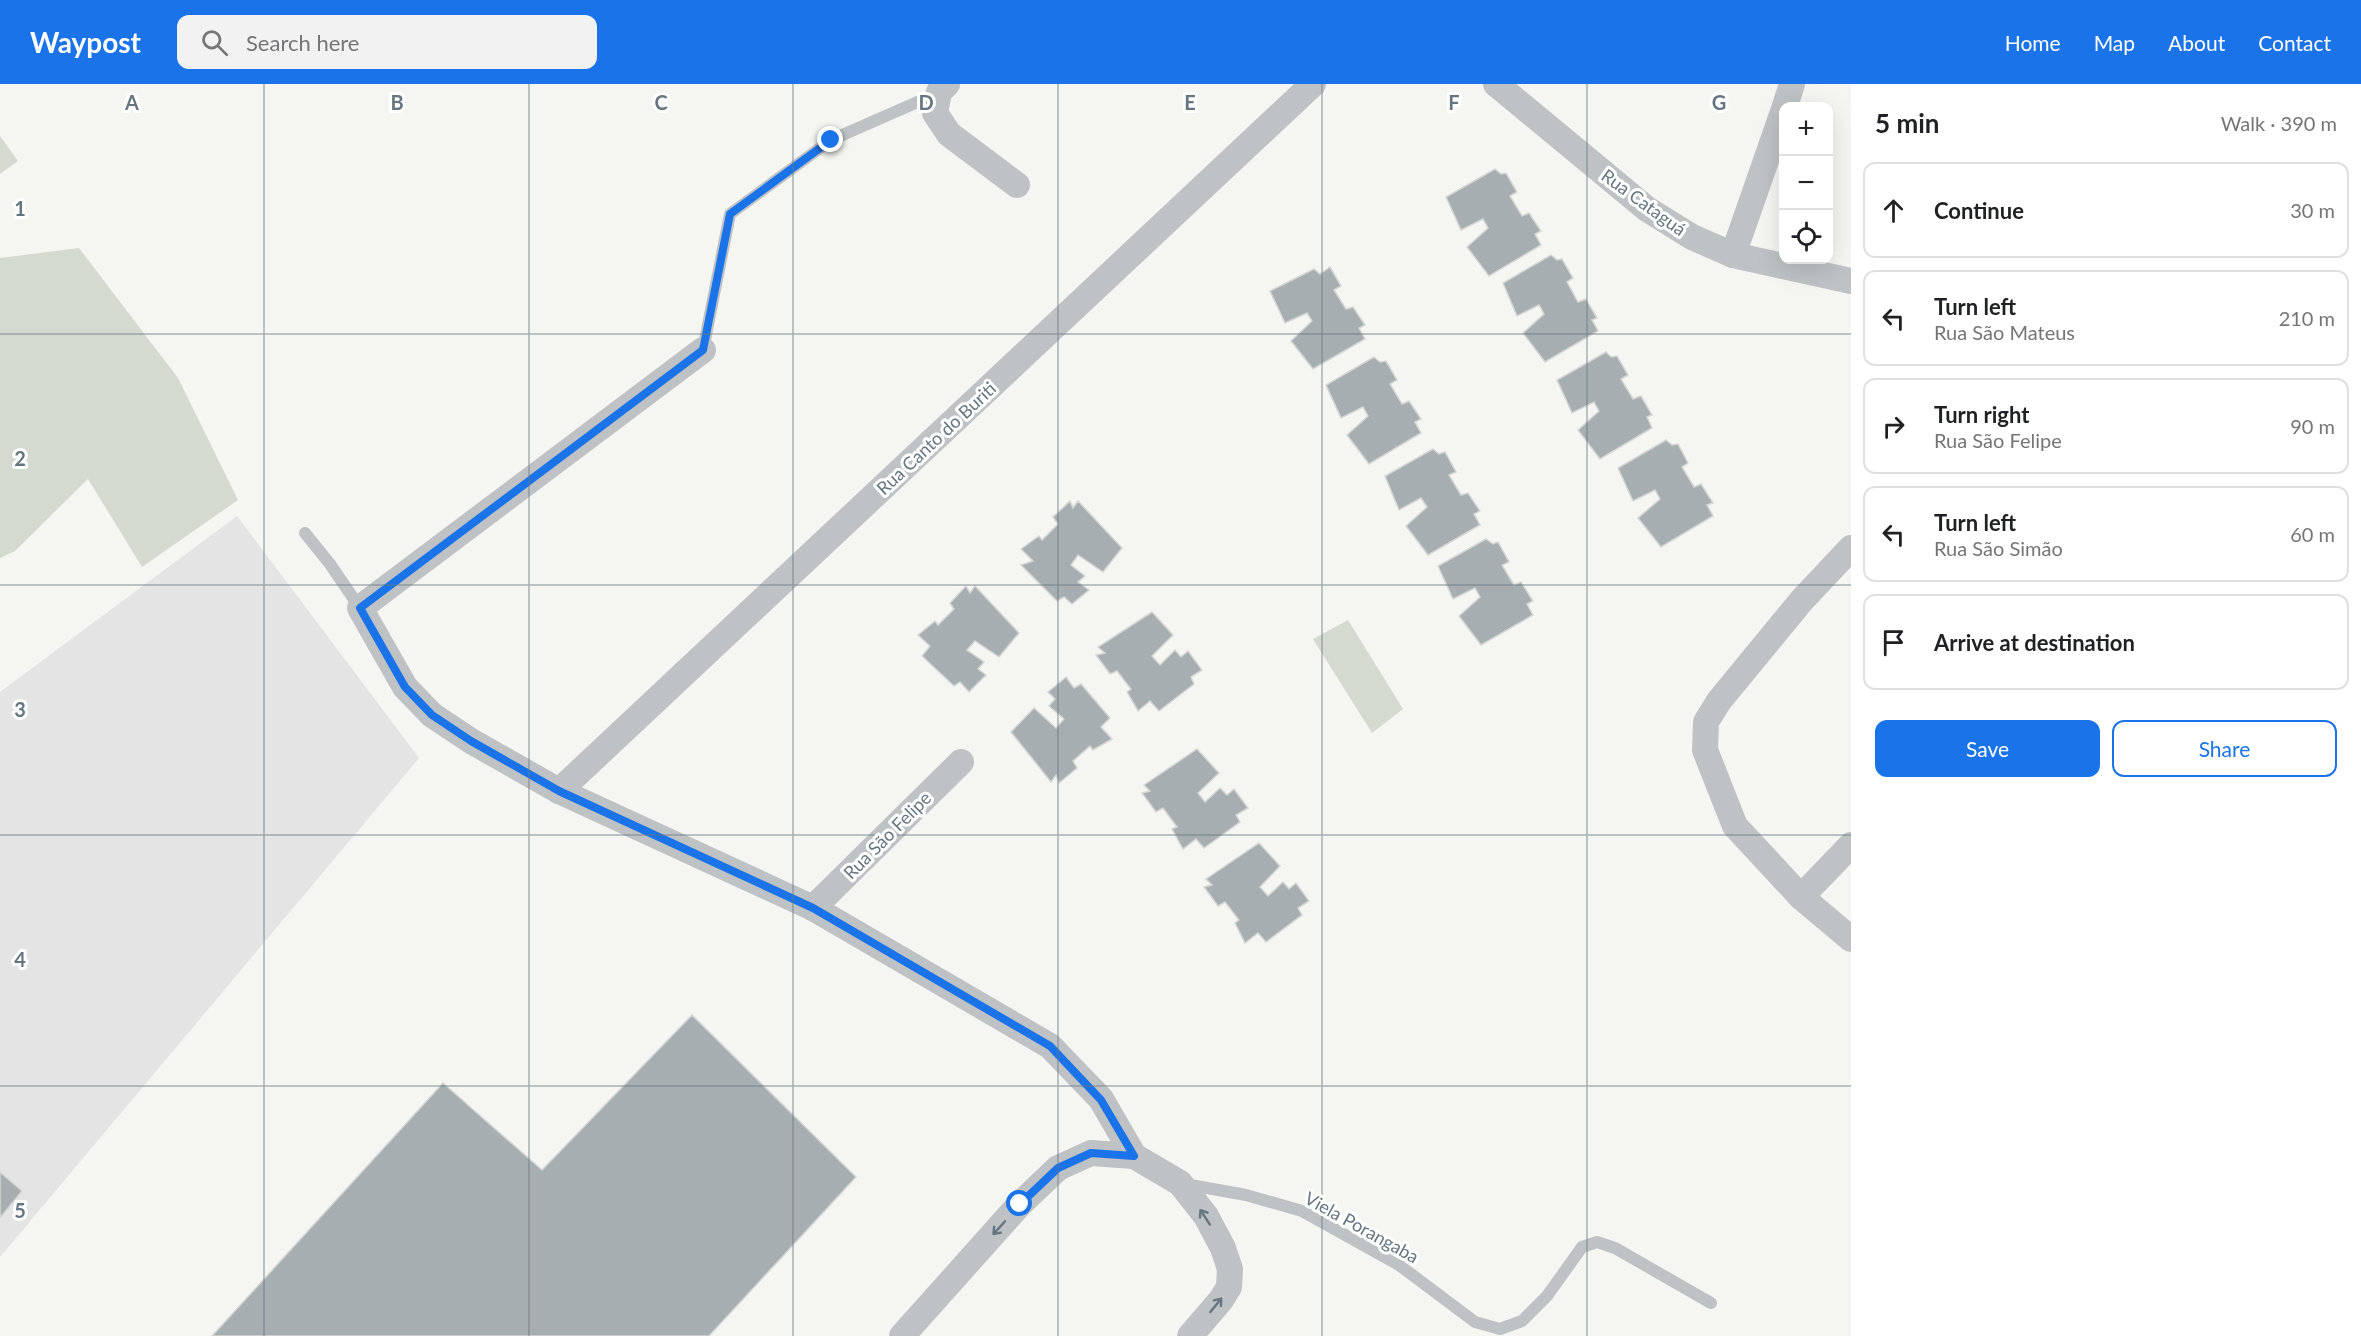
<!DOCTYPE html>
<meta charset="utf-8">
<style>
body{margin:0;font-family:Lato,sans-serif;background:#f2f2f2;color:#202124}
.controls{position:absolute;right:18px;top:18px;display:grid;overflow:hidden;border-radius:12px;box-shadow:0 6px 24px #0002}
.controls button{width:54px;height:54px;display:grid;place-items:center;padding:0;border:0;border-bottom:2px solid #e0e0e0;background:#fff;color:#202124;font:30px sans-serif}
.stop{position:absolute;width:18px;height:18px;margin:-14px;border:4px solid #1a73e8;border-radius:50%;background:#fff}
.stop.end{background:#1a73e8;border-color:#fff;box-shadow:0 2px 6px #0008}
.list{margin:0;padding:0;list-style:none}
h2{display:flex;justify-content:space-between;align-items:center;height:78px;margin:0;padding:0 24px;font-size:26px}
h2 small{font-size:20px;font-weight:400;color:#757577}
.list li{display:grid;grid-template-columns:39px 1fr auto;gap:18px;align-items:center;box-sizing:border-box;height:96px;margin:0 12px 12px;padding:0 12px;border:2px solid #e0e0e0;border-radius:12px}
.list b{display:block;font-size:22px;white-space:nowrap}
.list p{margin:0;font-size:20px;white-space:nowrap;color:#757577}
.list em{font-size:20px;font-style:normal;color:#757577}
.actions{display:flex;gap:12px;padding:18px 24px}
.actions a{flex:1;padding:14px 0;border:2px solid #1a73e8;border-radius:12px;text-align:center;font-size:21px;color:#1a73e8}
.actions .main{background:#1a73e8;color:#fff}
.icon{flex:none;width:33px;height:33px;fill:none;stroke:currentColor;stroke-width:2;stroke-linecap:round;stroke-linejoin:round}
.map{position:relative;flex:none;width:1851px;height:1252px;overflow:hidden}
header{display:flex;align-items:center;gap:36px;box-sizing:border-box;height:84px;padding:0 30px;background:#1a73e8;color:#fff}
header strong{font-size:28px}
nav{display:flex;gap:33px;margin-inline-start:auto;font-size:21px}
.search{width:420px;height:54px;background:#f2f2f2;display:flex;align-items:center;gap:15px;box-sizing:border-box;padding:0 21px;border-radius:12px;color:#757577;font-size:22px}
main{display:flex}
aside{flex:1;background:#fff}
.map>svg:first-child{display:block}
.built{fill:#e3e4e3}
.green{fill:#d5dad1}
.building{fill:#a6aeb2;stroke:#d6d6d4;stroke-width:1.5}
.lines{fill:none;stroke-linecap:round;stroke-linejoin:round}
.service{stroke:#bec2c5;stroke-width:12}
.minor{stroke:#bec2c5;stroke-width:26}
.oneway{stroke:#667681}
.route{stroke:#1a73e8;stroke-width:8}
.grid{fill:none;stroke:#667681;stroke-width:1.5;stroke-opacity:0.55}
.labels{text-anchor:middle;dominant-baseline:central;stroke-width:6;stroke-linejoin:round;paint-order:stroke}
.street-label{font-size:18px;fill:#667681;stroke:#fff}
.grid-label{font-size:20px;text-anchor:middle;font-weight:bold;fill:#667681;stroke:#fff;stroke-width:6;stroke-linejoin:round;paint-order:stroke}
</style>
<header>
<strong>Waypost</strong>
<div class="search"><svg class="icon" aria-label="search" viewBox="0 0 24 24"><circle cx="10" cy="10" r="6"/><path d="M15 15l6 6"/></svg>Search here</div>
<nav><a>Home</a><a>Map</a><a>About</a><a>Contact</a></nav>
</header>
<main>
<div class="map">
<svg width="1851" height="1252" viewBox="0 0 1851 1252">
<rect width="100%" height="100%" fill="#f5f5f2"/>
<path class="built" d="M237 432 419 674 0 1173V608Z"/>
<g class="green">
<path d="M0 52 18 77 0 90Z"/>
<path d="M79 164 178 294 238 416 142 483 88 395 15 467 0 474V174Z"/>
<path d="M1348 536 1403 625 1372 649 1313 555Z"/>
</g>
<g class="building">
<path d="M1495 85 1501 90 1506 89 1517 108 1510 112 1522 132 1529 129 1541 147 1535 150 1541 161 1489 192 1467 163 1488 144 1483 135 1461 146 1446 113Z"/>
<path d="M1551 171 1557 176 1562 175 1573 194 1567 198 1578 218 1586 215 1597 234 1592 236 1598 247 1545 278 1523 249 1544 230 1539 221 1517 232 1503 199Z"/>
<path d="M1330 183 1341 202 1334 206 1346 225 1353 223 1365 241 1359 244 1365 255 1313 285 1291 257 1312 237 1307 229 1285 239 1270 207 1314 185 1320 190Z"/>
<path d="M1606 268 1611 273 1617 272 1628 291 1621 295 1633 315 1641 312 1652 331 1647 333 1652 344 1600 375 1578 346 1599 327 1594 318 1572 329 1557 296Z"/>
<path d="M1374 273 1380 278 1386 277 1397 296 1390 300 1402 320 1409 317 1421 335 1415 338 1421 349 1369 380 1347 351 1368 332 1363 323 1341 334 1326 301Z"/>
<path d="M1666 356 1672 361 1678 360 1688 379 1682 383 1694 403 1701 400 1713 419 1707 421 1713 432 1661 463 1638 434 1660 415 1655 406 1633 417 1618 384Z"/>
<path d="M1433 365 1439 370 1445 368 1456 388 1449 391 1461 411 1468 409 1480 427 1474 430 1480 441 1428 471 1406 442 1427 423 1421 414 1399 426 1385 392Z"/>
<path d="M1070 417 1073 424 1078 417 1122 464 1103 488 1078 471 1071 481 1085 492 1078 498 1089 506 1072 520 1064 513 1057 517 1021 481 1033 477 1021 465 1039 452 1042 456 1058 440 1053 433Z"/>
<path d="M1486 455 1493 460 1498 458 1509 478 1502 481 1514 501 1521 498 1533 517 1527 520 1533 531 1481 561 1459 532 1480 513 1475 504 1453 515 1438 482Z"/>
<path d="M966 502 970 509 975 502 1019 549 999 573 975 557 967 566 984 578 978 585 986 591 969 608 960 598 954 602 922 572 930 562 918 551 935 537 938 541 954 525 950 519Z"/>
<path d="M1152 528 1173 551 1152 572 1160 581 1175 566 1181 573 1188 567 1202 586 1191 593 1194 600 1159 627 1150 617 1138 627 1127 608 1131 605 1117 587 1110 590 1096 571 1105 569 1098 563Z"/>
<path d="M1066 593 1074 604 1081 600 1110 634 1101 643 1112 655 1093 666 1090 662 1073 677 1077 684 1059 699 1056 691 1051 698 1011 648 1034 624 1056 644 1064 635 1049 622 1055 615 1048 608Z"/>
<path d="M1197 665 1219 689 1198 709 1205 718 1220 704 1227 711 1234 705 1248 724 1236 731 1240 738 1204 764 1196 755 1183 765 1172 745 1177 743 1163 724 1156 728 1142 709 1150 707 1144 701Z"/>
<path d="M1259 759 1280 782 1260 803 1268 812 1283 798 1289 805 1296 799 1309 817 1298 824 1302 831 1266 858 1258 849 1245 859 1235 839 1239 836 1225 818 1218 822 1204 803 1212 801 1206 795Z"/>
<path d="M692 931 856 1093 709 1252H212L443 999 542 1086Z"/>
<path d="M0 1088 22 1107 0 1134Z"/>
</g>
<g class="lines">
<g class="service">
<path d="M703 266 730 130 831 56 938 9"/>
<path d="M305 449 330 480 360 524"/>
<path d="M1185 1100 1246 1111 1302 1127 1399 1181 1475 1238 1500 1245 1522 1237 1547 1212 1582 1163 1597 1158 1615 1164 1711 1219"/>
</g>
<g class="minor">
<path d="M947 0 939 8 935 29 949 50 1017 101"/>
<path d="M1496 0 1647 125 1692 153 1733 171 1851 197"/>
<path d="M1785 22 1792 0"/>
<path d="M1733 171 1784 25"/>
<path d="M703 266 360 524 405 603 432 631 471 657 559 707 813 824 1050 962 1101 1015 1134 1072 1180 1099 1206 1132 1223 1164 1230 1185 1229 1203 1221 1216 1190 1252"/>
<path d="M1851 464 1802 516 1719 617 1706 638 1705 666 1735 742 1801 813 1851 855"/>
<path d="M559 707 1313 0"/>
<path d="M1801 813 1851 761"/>
<path d="M813 824 961 678"/>
<path d="M902 1252 1020 1120 1058 1084 1091 1069 1134 1072"/>
</g>
</g>
<defs><path id="oneway-shaft" d="M-6 0H5M1.5-3L5.5 0L1.5 3" fill="none" stroke-width="1.6" stroke-linecap="round" stroke-linejoin="round" transform="scale(1.5)"/></defs>
<g class="oneway">
<use href="#oneway-shaft" transform="translate(1205 1133) rotate(-123)"/>
<use href="#oneway-shaft" transform="translate(999 1144) rotate(132)"/>
<use href="#oneway-shaft" transform="translate(1216 1221) rotate(-51)"/>
</g>
<g class="lines">
<path class="route" d="M831 56 730 130 703 266 360 524 405 603 432 631 471 657 559 707 813 824 1050 962 1101 1016 1134 1072 1091 1069 1058 1084 1020 1120"/>
</g>
<path class="grid" d="M264 0V1252M529 0V1252M793 0V1252M1058 0V1252M1322 0V1252M1587 0V1252M0 250H1851M0 501H1851M0 751H1851M0 1002H1851"/>
<g class="labels">
<g class="street-label">
<text transform="translate(1644 118) rotate(36)">Rua Cataguá</text>
<text transform="translate(936 354) rotate(-43)">Rua Canto do Buriti</text>
<text transform="translate(887 751) rotate(-45)">Rua São Felipe</text>
<text transform="translate(1362 1143) rotate(29)">Viela Porangaba</text>
</g>
</g>
<g class="grid-label">
<text x="132" y="26">A</text>
<text x="397" y="26">B</text>
<text x="661" y="26">C</text>
<text x="926" y="26">D</text>
<text x="1190" y="26">E</text>
<text x="1454" y="26">F</text>
<text x="1719" y="26">G</text>
<text x="20" y="132">1</text>
<text x="20" y="382">2</text>
<text x="20" y="633">3</text>
<text x="20" y="883">4</text>
<text x="20" y="1134">5</text>
</g>
</svg>
<div class="controls">
<button>+</button>
<button>−</button>
<button><svg class="icon" aria-label="locate" viewBox="0 0 24 24"><circle cx="12" cy="12" r="6"/><path d="M12 2v4M12 18v4M2 12h4M18 12h4"/></svg></button>
</div>
<div class="stop" style="left:1020px;top:1120px"></div>
<div class="stop end" style="left:831px;top:56px"></div>
</div>
<aside>
<h2>5 min<small>Walk · 390 m</small></h2>
<ul class="list">
<li><svg class="icon" aria-label="ahead" viewBox="0 0 24 24"><path d="M12 20V5M6 11l6-6 6 6"/></svg><div><b>Continue</b></div><em>30 m</em></li>
<li><svg class="icon" aria-label="left" viewBox="0 0 24 24"><path d="M17 20v-9H6M10 6l-5 5 5 5"/></svg><div><b>Turn left</b><p>Rua São Mateus</p></div><em>210 m</em></li>
<li><svg class="icon" aria-label="right" viewBox="0 0 24 24"><path d="M7 20v-9h11M14 6l5 5-5 5"/></svg><div><b>Turn right</b><p>Rua São Felipe</p></div><em>90 m</em></li>
<li><svg class="icon" aria-label="left" viewBox="0 0 24 24"><path d="M17 20v-9H6M10 6l-5 5 5 5"/></svg><div><b>Turn left</b><p>Rua São Simão</p></div><em>60 m</em></li>
<li><svg class="icon" aria-label="arrive" viewBox="0 0 24 24"><path d="M6 21V4h12l-3 4 3 4H6"/></svg><div><b>Arrive at destination</b></div></li>
</ul>
<div class="actions"><a class="main">Save</a><a>Share</a></div>
</aside>
</main>
